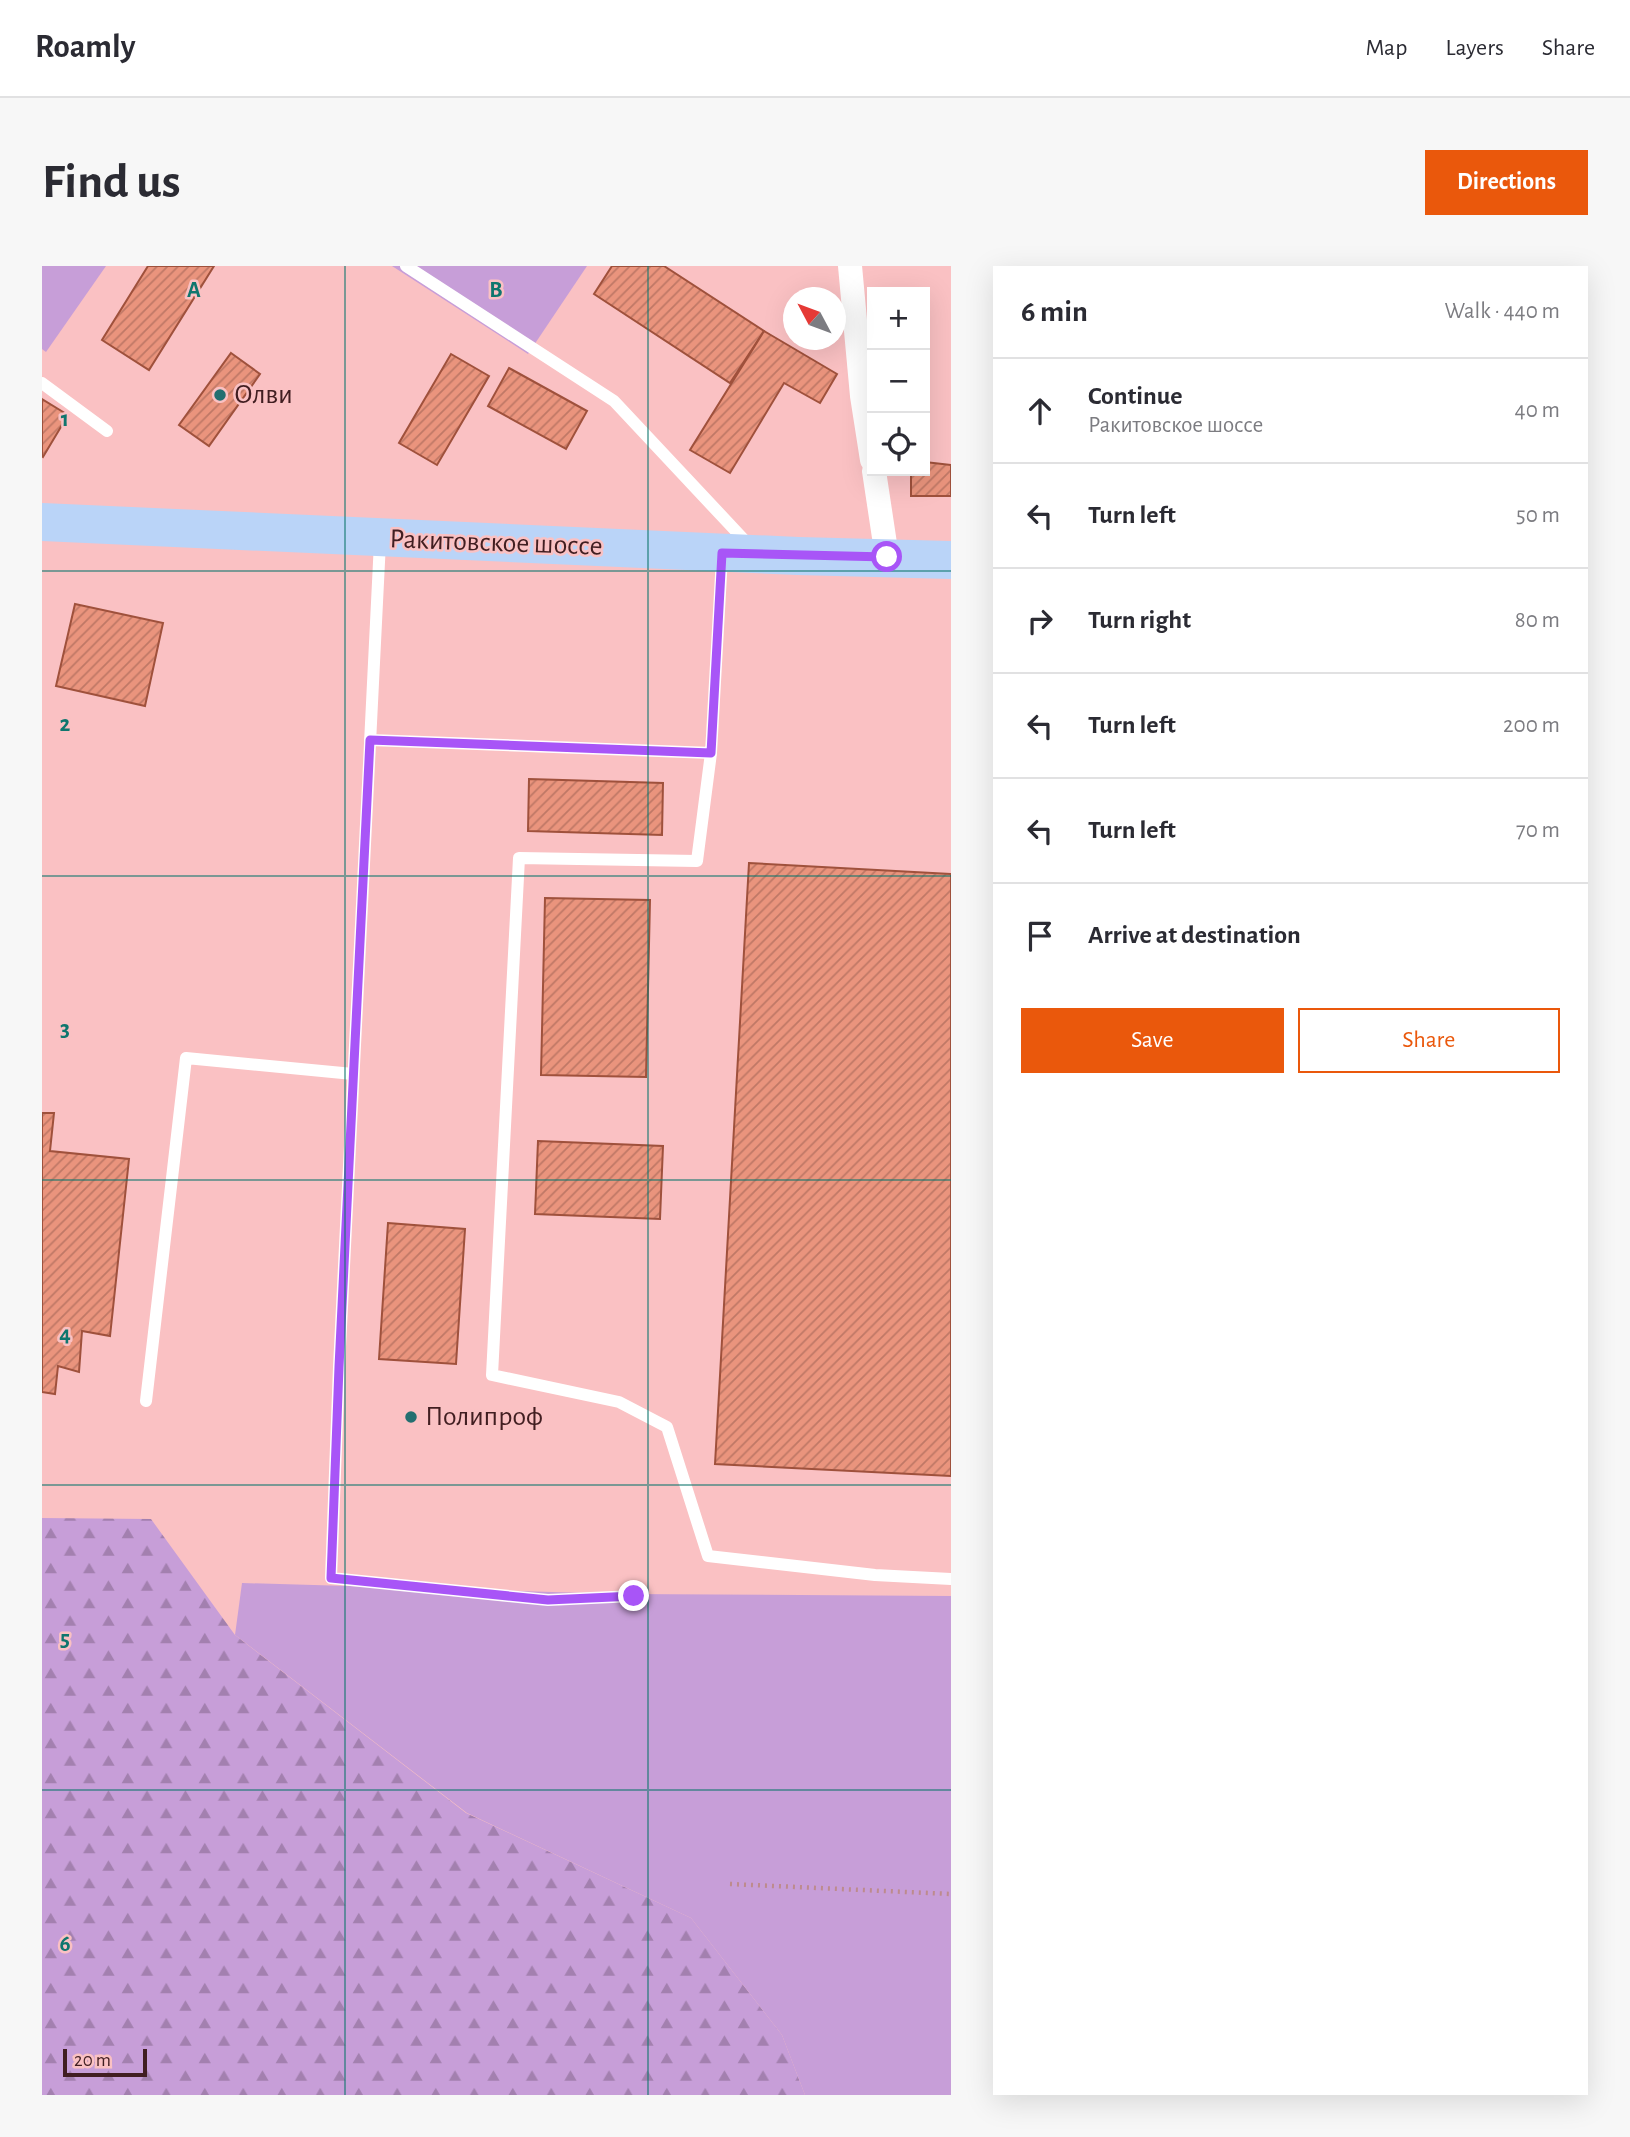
<!DOCTYPE html>
<meta charset="utf-8">
<style>
body{margin:0;font-family:"Alegreya Sans",sans-serif;background:#f7f7f7;color:#2b2b33}
.controls{position:absolute;right:21px;top:21px;display:grid;overflow:hidden;border-radius:0px;box-shadow:0 7px 28px #0002}
.controls button{width:63px;height:63px;display:grid;place-items:center;padding:0;border:0;border-bottom:2px solid #e1e1e2;background:#fff;color:#2b2b33;font:35px sans-serif}
.compass{position:absolute;left:741px;top:21px;width:63px;height:63px;border-radius:50%;background:#fff;box-shadow:0 7px 28px #0002;rotate:311deg}
.scale{position:absolute;left:21px;bottom:18px;width:84px;box-sizing:border-box;padding-left:7px;border:4px solid #411e21;border-top:0;font-size:19px;line-height:24px;white-space:nowrap;color:#411e21;-webkit-text-stroke:5px #fac1c3;paint-order:stroke}
.stop{position:absolute;width:21px;height:21px;margin:-16px;border:5px solid #a855f7;border-radius:50%;background:#fff}
.stop.end{background:#a855f7;border-color:#fff;box-shadow:0 2px 7px #0008}
.list{margin:0;padding:0;list-style:none}
h2{display:flex;justify-content:space-between;align-items:center;height:91px;margin:0;padding:0 28px;font-size:30px}
h2 small{font-size:23px;font-weight:400;color:#7c7c81}
.list li{display:grid;grid-template-columns:46px 1fr auto;gap:21px;align-items:center;box-sizing:border-box;height:105px;padding:0 28px;border-top:2px solid #e1e1e2}
.list b{display:block;font-size:26px;white-space:nowrap}
.list p{margin:0;font-size:23px;white-space:nowrap;color:#7c7c81}
.list em{font-size:23px;font-style:normal;color:#7c7c81}
.actions{display:flex;gap:14px;padding:21px 28px}
.actions a{flex:1;padding:16px 0;border:2px solid #ea580c;border-radius:0px;text-align:center;font-size:24px;color:#ea580c}
.actions .main{background:#ea580c;color:#fff}
.icon{flex:none;width:38px;height:38px;fill:none;stroke:currentColor;stroke-width:2;stroke-linecap:round;stroke-linejoin:round}
.map{position:relative;flex:none;width:909px;height:1829px;overflow:hidden;border-radius:0px}
header{display:flex;align-items:center;gap:42px;box-sizing:border-box;height:98px;padding:0 35px;background:#fff;border-bottom:2px solid #e1e1e2}
header strong{font-size:33px}
nav{display:flex;gap:38px;margin-inline-start:auto;font-size:24px}
.intro{display:flex;align-items:center;justify-content:space-between;box-sizing:border-box;height:168px;padding:0 42px}
h1{margin:0;font-size:49px}
.button{padding:18px 32px;border-radius:0px;background:#ea580c;color:#fff;font-size:24px;font-weight:700}
main{display:flex;gap:42px;padding:0 42px}
aside{flex:1;background:#fff;border-radius:0px;box-shadow:0 7px 28px #0002}
.map>svg:first-child{display:block}
.forest{fill:url(#forest-firs)}
.garden{fill:#c79ed8}
.building{fill:url(#building-hatch);stroke:#9f513c;stroke-width:2}
.lines{fill:none;stroke-linecap:round;stroke-linejoin:round}
.path{stroke:#bd8b8d;stroke-width:4.5;stroke-dasharray:2 5;stroke-linecap:butt}
.service{stroke:#fff;stroke-width:12}
.minor{stroke:#fff;stroke-width:24}
.primary{stroke:#bad4f8;stroke-width:38}
.route{stroke:#a855f7;stroke-width:9}
.grid{fill:none;stroke:#0f766e;stroke-width:2;stroke-opacity:0.55}
.poi-dot{fill:#236f70;stroke:#fac1c3;stroke-width:2.5}
.labels{text-anchor:middle;dominant-baseline:central;stroke-width:5;stroke-linejoin:round;paint-order:stroke}
.poi-label{font-size:28px;fill:#411e21;stroke:#fac1c3;text-anchor:start}
.street-label{font-size:28px;fill:#411e21;stroke:#fac1c3}
.grid-label{font-size:23px;text-anchor:middle;font-weight:bold;fill:#0f766e;stroke:#fac1c3;stroke-width:5;stroke-linejoin:round;paint-order:stroke}
</style>
<header>
<strong>Roamly</strong>
<nav><a>Map</a><a>Layers</a><a>Share</a></nav>
</header>
<div class="intro"><h1>Find us</h1><a class="button">Directions</a></div>
<main>
<div class="map">
<svg width="909" height="1829" viewBox="0 0 909 1829">
<defs>
<pattern id="forest-firs" width="22" height="20" patternUnits="userSpaceOnUse" patternTransform="scale(1.75)"><rect width="22" height="20" fill="#c79ed8"/><path d="M5 1l3.5 6h-7zM16 11l3.5 6h-7z" fill="#a380af"/></pattern>
<pattern id="building-hatch" width="6" height="6" patternUnits="userSpaceOnUse" patternTransform="scale(1.75)"><rect width="6" height="6" fill="#ea947d"/><path d="M-1 1l2-2M0 6l6-6M5 7l2-2" fill="none" stroke="#bf7866"/></pattern>
</defs>
<rect width="100%" height="100%" fill="#fac1c3"/>
<path class="forest" d="M0 1252 109 1253 193 1369 424 1547 649 1652 740 1769 763 1829H0Z"/>
<g class="garden">
<path d="M0 0H64L4 86 0 83Z"/>
<path d="M350 0H545L486 88Z"/>
<path d="M200 1317 581 1328 909 1330V1829H763L740 1769 649 1652 425 1547 193 1369Z"/>
</g>
<g class="building">
<path d="M106 0H172L107 104 60 74Z"/>
<path d="M570 0H622L722 65 688 117 552 28Z"/>
<path d="M722 65 795 108 778 137 742 117 688 207 648 184Z"/>
<path d="M189 87 218 108 167 180 137 159Z"/>
<path d="M409 88 447 110 395 199 357 177Z"/>
<path d="M467 102 545 145 524 183 446 140Z"/>
<path d="M0 133 26 149 1 191 0 190Z"/>
<path d="M883 196 909 199V230H869V205H883Z"/>
<path d="M33 338 121 357 103 440 14 420Z"/>
<path d="M487 513 621 517 620 569 486 565Z"/>
<path d="M707 597 909 608V1210L673 1198Z"/>
<path d="M503 632 608 634 604 811 499 809Z"/>
<path d="M0 847H12L8 885 87 893 68 1070 40 1065 37 1106 16 1100 13 1128 0 1126Z"/>
<path d="M496 875 621 880 618 953 493 948Z"/>
<path d="M346 957 423 963 414 1098 337 1093Z"/>
</g>
<g class="lines">
<path class="path" d="M688 1618 909 1628"/>
<g class="service">
<path d="M364 0 572 135 706 278"/>
<path d="M0 117 65 165"/>
<path d="M338 276 297 1101 289 1312 506 1334 592 1330"/>
<path d="M328 474 669 487 680 291"/>
<path d="M669 487 655 595 477 592 450 1109 577 1136 625 1161 666 1290 833 1309 909 1313"/>
<path d="M104 1135 144 792 311 808"/>
</g>
<g class="minor">
<path d="M808 0 820 130 830 194"/>
<path d="M832 205 845 291"/>
</g>
<path class="primary" d="M0 256 756 290 909 294"/>
</g>
<g class="lines">
<path class="route" d="M592 1330 506 1334 289 1312 297 1101 328 474 669 487 680 287 845 291"/>
</g>
<path class="grid" d="M303 0V1829M606 0V1829M0 305H909M0 610H909M0 914H909M0 1219H909M0 1524H909"/>
<g class="poi-dot">
<circle cx="178" cy="129" r="7"/>
<circle cx="369" cy="1151" r="7"/>
</g>
<g class="labels">
<g class="poi-label">
<text x="192" y="129">Олви</text>
<text x="383" y="1151">Полипроф</text>
</g>
<g class="street-label">
<text transform="translate(454 277) rotate(2)">Ракитовское шоссе</text>
</g>
</g>
<g class="grid-label">
<text x="152" y="31">A</text>
<text x="454" y="31">B</text>
<text x="23" y="160">1</text>
<text x="23" y="465">2</text>
<text x="23" y="770">3</text>
<text x="23" y="1075">4</text>
<text x="23" y="1380">5</text>
<text x="23" y="1685">6</text>
</g>
</svg>
<div class="controls">
<button>+</button>
<button>−</button>
<button><svg class="icon" aria-label="locate" viewBox="0 0 24 24"><circle cx="12" cy="12" r="6"/><path d="M12 2v4M12 18v4M2 12h4M18 12h4"/></svg></button>
</div>
<svg class="compass" viewBox="-18 -18 36 36"><path d="M0-13l5 13h-10z" fill="#e53935"/><path d="M0 13l5-13h-10z" fill="#7c7c81"/></svg>
<div class="scale">20 m</div>
<div class="stop" style="left:845px;top:291px"></div>
<div class="stop end" style="left:592px;top:1330px"></div>
</div>
<aside>
<h2>6 min<small>Walk · 440 m</small></h2>
<ul class="list">
<li><svg class="icon" aria-label="ahead" viewBox="0 0 24 24"><path d="M12 20V5M6 11l6-6 6 6"/></svg><div><b>Continue</b><p>Ракитовское шоссе</p></div><em>40 m</em></li>
<li><svg class="icon" aria-label="left" viewBox="0 0 24 24"><path d="M17 20v-9H6M10 6l-5 5 5 5"/></svg><div><b>Turn left</b></div><em>50 m</em></li>
<li><svg class="icon" aria-label="right" viewBox="0 0 24 24"><path d="M7 20v-9h11M14 6l5 5-5 5"/></svg><div><b>Turn right</b></div><em>80 m</em></li>
<li><svg class="icon" aria-label="left" viewBox="0 0 24 24"><path d="M17 20v-9H6M10 6l-5 5 5 5"/></svg><div><b>Turn left</b></div><em>200 m</em></li>
<li><svg class="icon" aria-label="left" viewBox="0 0 24 24"><path d="M17 20v-9H6M10 6l-5 5 5 5"/></svg><div><b>Turn left</b></div><em>70 m</em></li>
<li><svg class="icon" aria-label="arrive" viewBox="0 0 24 24"><path d="M6 21V4h12l-3 4 3 4H6"/></svg><div><b>Arrive at destination</b></div></li>
</ul>
<div class="actions"><a class="main">Save</a><a>Share</a></div>
</aside>
</main>
